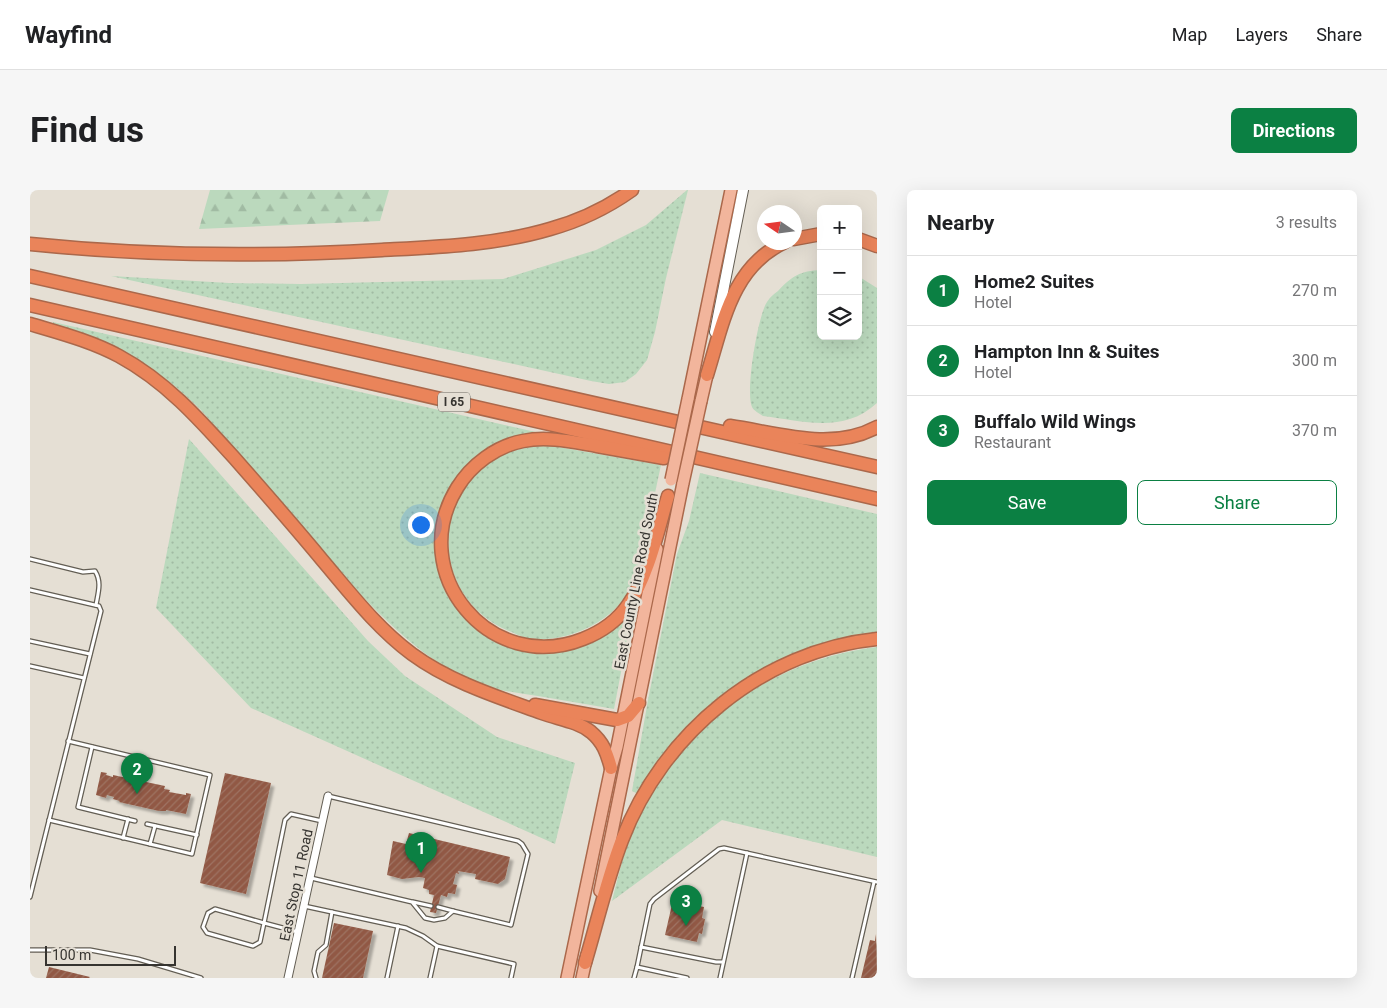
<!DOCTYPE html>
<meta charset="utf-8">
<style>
body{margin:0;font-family:Roboto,sans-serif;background:#f6f6f6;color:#202124}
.controls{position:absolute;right:15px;top:15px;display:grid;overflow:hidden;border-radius:8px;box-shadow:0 5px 20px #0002}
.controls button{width:45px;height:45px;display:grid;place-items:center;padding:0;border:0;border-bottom:1px solid #e0e0e0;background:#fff;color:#202124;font:25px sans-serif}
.compass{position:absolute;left:727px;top:15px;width:45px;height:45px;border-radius:50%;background:#fff;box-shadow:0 5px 20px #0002;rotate:283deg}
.scale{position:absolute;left:15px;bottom:12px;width:131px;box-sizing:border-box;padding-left:5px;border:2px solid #363430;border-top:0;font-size:14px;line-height:18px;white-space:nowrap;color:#363430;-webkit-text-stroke:4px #e5dfd4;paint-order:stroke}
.you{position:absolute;left:390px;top:334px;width:18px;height:18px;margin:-12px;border:4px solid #fff;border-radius:50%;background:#1a73e8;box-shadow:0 0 0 8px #1a73e833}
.badge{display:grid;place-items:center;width:32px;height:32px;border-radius:50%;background:#0b8043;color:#fff;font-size:16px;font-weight:700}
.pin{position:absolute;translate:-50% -41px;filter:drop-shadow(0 1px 2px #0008)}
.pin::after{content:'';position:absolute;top:26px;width:18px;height:15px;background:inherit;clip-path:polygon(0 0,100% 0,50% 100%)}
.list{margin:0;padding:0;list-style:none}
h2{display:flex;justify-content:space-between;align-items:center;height:65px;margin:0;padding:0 20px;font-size:21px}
h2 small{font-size:16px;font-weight:400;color:#757577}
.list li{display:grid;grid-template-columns:32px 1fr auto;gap:15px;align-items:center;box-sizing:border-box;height:70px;padding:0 20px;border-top:1px solid #e0e0e0}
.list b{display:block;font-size:19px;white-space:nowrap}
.list p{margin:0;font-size:16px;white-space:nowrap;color:#757577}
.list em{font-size:16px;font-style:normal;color:#757577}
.actions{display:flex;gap:10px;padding:15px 20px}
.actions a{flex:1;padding:11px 0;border:1px solid #0b8043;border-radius:8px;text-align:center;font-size:18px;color:#0b8043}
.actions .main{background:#0b8043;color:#fff}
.icon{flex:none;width:28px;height:28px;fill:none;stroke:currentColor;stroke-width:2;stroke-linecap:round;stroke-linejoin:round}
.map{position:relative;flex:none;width:847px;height:788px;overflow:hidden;border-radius:8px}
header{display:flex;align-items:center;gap:30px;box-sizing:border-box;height:70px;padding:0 25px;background:#fff;border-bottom:1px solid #e0e0e0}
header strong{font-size:24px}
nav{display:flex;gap:28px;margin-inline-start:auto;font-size:18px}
.intro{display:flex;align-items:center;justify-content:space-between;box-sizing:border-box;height:120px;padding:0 30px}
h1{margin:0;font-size:35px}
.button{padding:12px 22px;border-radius:8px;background:#0b8043;color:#fff;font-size:18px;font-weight:700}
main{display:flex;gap:30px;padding:0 30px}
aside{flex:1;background:#fff;border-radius:8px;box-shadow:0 5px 20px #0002}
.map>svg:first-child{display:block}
.grass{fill:url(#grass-dots)}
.forest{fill:url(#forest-firs)}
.building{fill:url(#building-hatch);filter:url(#shadow)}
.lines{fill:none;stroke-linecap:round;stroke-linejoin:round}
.service-casing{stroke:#635e54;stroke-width:5.5}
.minor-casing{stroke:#635e54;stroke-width:9}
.secondary-casing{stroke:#635e54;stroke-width:12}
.primary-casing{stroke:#ab684b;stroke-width:14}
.motorway-casing{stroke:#ab684b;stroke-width:15}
.service{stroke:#fff;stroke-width:3}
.minor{stroke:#fff;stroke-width:7}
.secondary{stroke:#fff;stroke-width:10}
.primary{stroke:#f2b59c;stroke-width:11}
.motorway{stroke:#ea845a;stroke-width:12}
.primary-bridge-casing{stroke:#ab684b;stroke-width:14;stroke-linecap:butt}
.primary-bridge{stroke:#f2b59c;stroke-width:11}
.labels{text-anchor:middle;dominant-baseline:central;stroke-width:5;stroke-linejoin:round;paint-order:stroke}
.shield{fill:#e5dfd4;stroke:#6a6761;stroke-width:1}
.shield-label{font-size:12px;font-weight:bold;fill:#363430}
.street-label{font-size:14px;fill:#363430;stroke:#e5dfd4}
</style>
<header>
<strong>Wayfind</strong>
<nav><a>Map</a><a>Layers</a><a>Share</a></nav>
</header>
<div class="intro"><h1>Find us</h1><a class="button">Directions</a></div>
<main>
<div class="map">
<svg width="847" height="788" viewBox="0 0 847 788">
<defs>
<pattern id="grass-dots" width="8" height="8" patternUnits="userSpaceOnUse" patternTransform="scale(1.25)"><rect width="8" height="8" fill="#bbd9bd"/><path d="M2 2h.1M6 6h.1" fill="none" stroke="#a1bba3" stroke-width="1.8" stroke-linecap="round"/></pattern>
<pattern id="forest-firs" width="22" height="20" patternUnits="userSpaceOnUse" patternTransform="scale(1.25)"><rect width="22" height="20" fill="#bbd9bd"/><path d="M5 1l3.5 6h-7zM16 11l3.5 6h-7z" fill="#a1bba3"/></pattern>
<pattern id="building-hatch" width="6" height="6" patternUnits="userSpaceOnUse" patternTransform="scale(1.25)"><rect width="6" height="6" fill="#915944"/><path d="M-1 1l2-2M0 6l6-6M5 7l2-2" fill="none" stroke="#9e7363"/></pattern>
<filter id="shadow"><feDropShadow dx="3.5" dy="3.5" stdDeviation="1" flood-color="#0004"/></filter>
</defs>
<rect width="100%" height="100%" fill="#e5dfd4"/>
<g class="grass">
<path d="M657 0H658L636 88 625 142 617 170 606 184 595 192 579 194 561 191 81 86 199 93 271 94 473 89 566 60 616 35Z"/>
<path d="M791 80V146H828V86L847 98V213C813 244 774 231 733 226 729 223 724 221 722 217 715 202 728 125 737 112 740 107 744 104 748 101 762 86 770 81 791 80Z"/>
<path d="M23 132 510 243C489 247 466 251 449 264 432 277 412 306 408 327 403 352 406 383 417 405 425 420 441 435 454 443 466 451 480 459 495 462 527 468 563 456 588 436 594 432 598 425 603 419L584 519C559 515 533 510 508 506 489 503 470 501 452 495 404 477 367 442 332 406L170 219C160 210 151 201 141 193 105 165 65 148 23 134Z"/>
<path d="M159 249 338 451 375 486 467 547 545 573 525 654 221 518 126 418Z"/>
<path d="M517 255 631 275C625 302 620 329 614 356 610 372 607 389 598 403 586 422 566 436 545 443 532 448 510 451 497 448 491 447 485 443 479 441 404 411 397 308 466 268 482 259 499 257 517 255Z"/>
<path d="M670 283 847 324V444C761 455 678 499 628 571 621 582 615 593 608 604L602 601 618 510 647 364 659 331Z"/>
<path d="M847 457V667L692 630 582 711C588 688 593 664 602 642 646 539 736 471 847 457Z"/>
</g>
<path class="forest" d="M180 0H359L350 31 169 39Z"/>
<g class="building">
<path d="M71 582 77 583 76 585 83 587V585L135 596 134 599 140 600 139 602 156 605V603L161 604 156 624 136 620V621H129L89 612 90 611 83 609 84 607 77 605 76 608 66 605Z"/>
<path d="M195 583 241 593 216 704 170 693Z"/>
<path d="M379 643 480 667 475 689 468 694 445 689 446 684 428 681 429 684 426 683 423 694 427 695 425 704 418 703 417 707 411 705 406 723 400 722 404 705 399 704V700L393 698 395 688 389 687 372 689 357 685 363 651 376 654Z"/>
<path d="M643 710 674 717 672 728 675 729 672 744 669 743 667 752 635 745Z"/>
<path d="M304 733 343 741 333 788H292Z"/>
<path d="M846 744 847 788H831L840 750 845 751Z"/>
<path d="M19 777 60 787 59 788H16Z"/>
</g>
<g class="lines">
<g class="service-casing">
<g id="service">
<path d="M0 369 53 382 65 381C72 392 68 403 66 415"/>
<path d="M0 400 69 416 71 421 0 707"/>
<path d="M0 451 60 464"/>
<path d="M0 476 54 488"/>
<path d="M62 557 48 617 105 631"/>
<path d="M19 630 162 664 180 585 38 551"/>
<path d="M117 634 167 645"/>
<path d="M93 648 98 629"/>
<path d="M120 654 125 636"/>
<path d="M281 688 382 712 395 728 404 730 415 728 423 721 481 735 498 664 492 654 488 651 298 606"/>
<path d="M383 712 401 716"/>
<path d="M274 716 376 738 393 746 407 756 484 774 481 788"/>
<path d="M408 717 423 721"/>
<path d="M185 719 234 733 230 752 223 756 177 743 173 737 178 723Z"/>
<path d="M268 742 234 733 255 630 261 624 292 631"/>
<path d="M611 757 686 772H693"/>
<path d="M0 760H60L108 769 171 788"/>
<path d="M607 777 620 714 624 709 689 659 694 658 847 692"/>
<path d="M286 788 284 781 288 762 296 755 302 722"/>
<path d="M357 788 368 736"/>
<path d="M400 788 407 756"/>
<path d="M604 788 607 777 657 788"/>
<path d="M690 788 717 663"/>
<path d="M822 788 844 692"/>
</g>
</g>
<g class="minor-casing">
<path id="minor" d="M258 788 298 606"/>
</g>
<g class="secondary-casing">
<path id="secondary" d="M685 142 713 0"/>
</g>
<g class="primary-casing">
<g id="primary">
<path d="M658 209 701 0"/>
<path d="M671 211 677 185"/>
<path d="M570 701 653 293"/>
<path d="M537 788 581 578 587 557 627 359"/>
<path d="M552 788 557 765"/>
</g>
</g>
<g class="motorway-casing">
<g id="motorway">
<path d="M764 49 791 44"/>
<path d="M828 49 847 56"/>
<path d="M0 54C117 66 235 67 352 60 408 57 466 55 520 39 549 31 578 17 602 0"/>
<path d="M0 86 847 277"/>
<path d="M0 115 847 309"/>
<path d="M0 134C30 143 61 151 89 166 137 192 171 231 207 271 236 304 265 337 293 371 321 404 347 438 382 464 420 492 468 507 512 523 528 529 547 531 561 542 573 552 577 563 581 578"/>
<path d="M677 185C693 134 701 77 755 52"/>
<path d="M700 236C748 243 801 262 847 237"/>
<path d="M634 268C612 264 590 260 567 256 543 252 518 246 493 251 466 256 441 275 427 298 375 383 460 486 553 449 571 442 587 431 598 415 618 387 628 340 638 306"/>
<path d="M505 515 587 530 598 526 609 513"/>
<path d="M555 773C567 733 577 689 592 650 633 543 732 461 847 449"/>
</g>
</g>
<use href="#service" class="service"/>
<use href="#minor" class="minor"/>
<use href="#secondary" class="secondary"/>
<use href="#primary" class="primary"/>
<use href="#motorway" class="motorway"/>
<g class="primary-bridge-casing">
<g id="primary-bridge">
<path d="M641 290 658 209"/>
<path d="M653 293 671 211"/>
</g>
</g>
<use href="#primary-bridge" class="primary-bridge"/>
</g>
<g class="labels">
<rect class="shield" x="408" y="202.5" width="32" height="19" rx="4"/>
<g class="shield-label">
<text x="424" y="212">I 65</text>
</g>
<g class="street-label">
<text transform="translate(606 391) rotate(-79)">East County Line Road South</text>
<text transform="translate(266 695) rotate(-78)">East Stop 11 Road</text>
</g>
</g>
</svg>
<div class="controls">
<button>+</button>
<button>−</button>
<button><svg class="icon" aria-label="layers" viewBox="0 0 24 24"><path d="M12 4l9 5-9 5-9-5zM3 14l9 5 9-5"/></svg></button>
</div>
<svg class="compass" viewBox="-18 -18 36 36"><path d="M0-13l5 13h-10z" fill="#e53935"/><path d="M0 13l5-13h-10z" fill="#757577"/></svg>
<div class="scale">100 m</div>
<div class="you"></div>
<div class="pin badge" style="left:391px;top:683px">1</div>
<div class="pin badge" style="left:107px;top:604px">2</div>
<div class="pin badge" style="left:656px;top:736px">3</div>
</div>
<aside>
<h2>Nearby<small>3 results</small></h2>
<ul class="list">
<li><span class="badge">1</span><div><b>Home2 Suites</b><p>Hotel</p></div><em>270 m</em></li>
<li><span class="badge">2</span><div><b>Hampton Inn &amp; Suites</b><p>Hotel</p></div><em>300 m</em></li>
<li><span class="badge">3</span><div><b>Buffalo Wild Wings</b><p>Restaurant</p></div><em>370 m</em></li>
</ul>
<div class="actions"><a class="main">Save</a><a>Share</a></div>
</aside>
</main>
